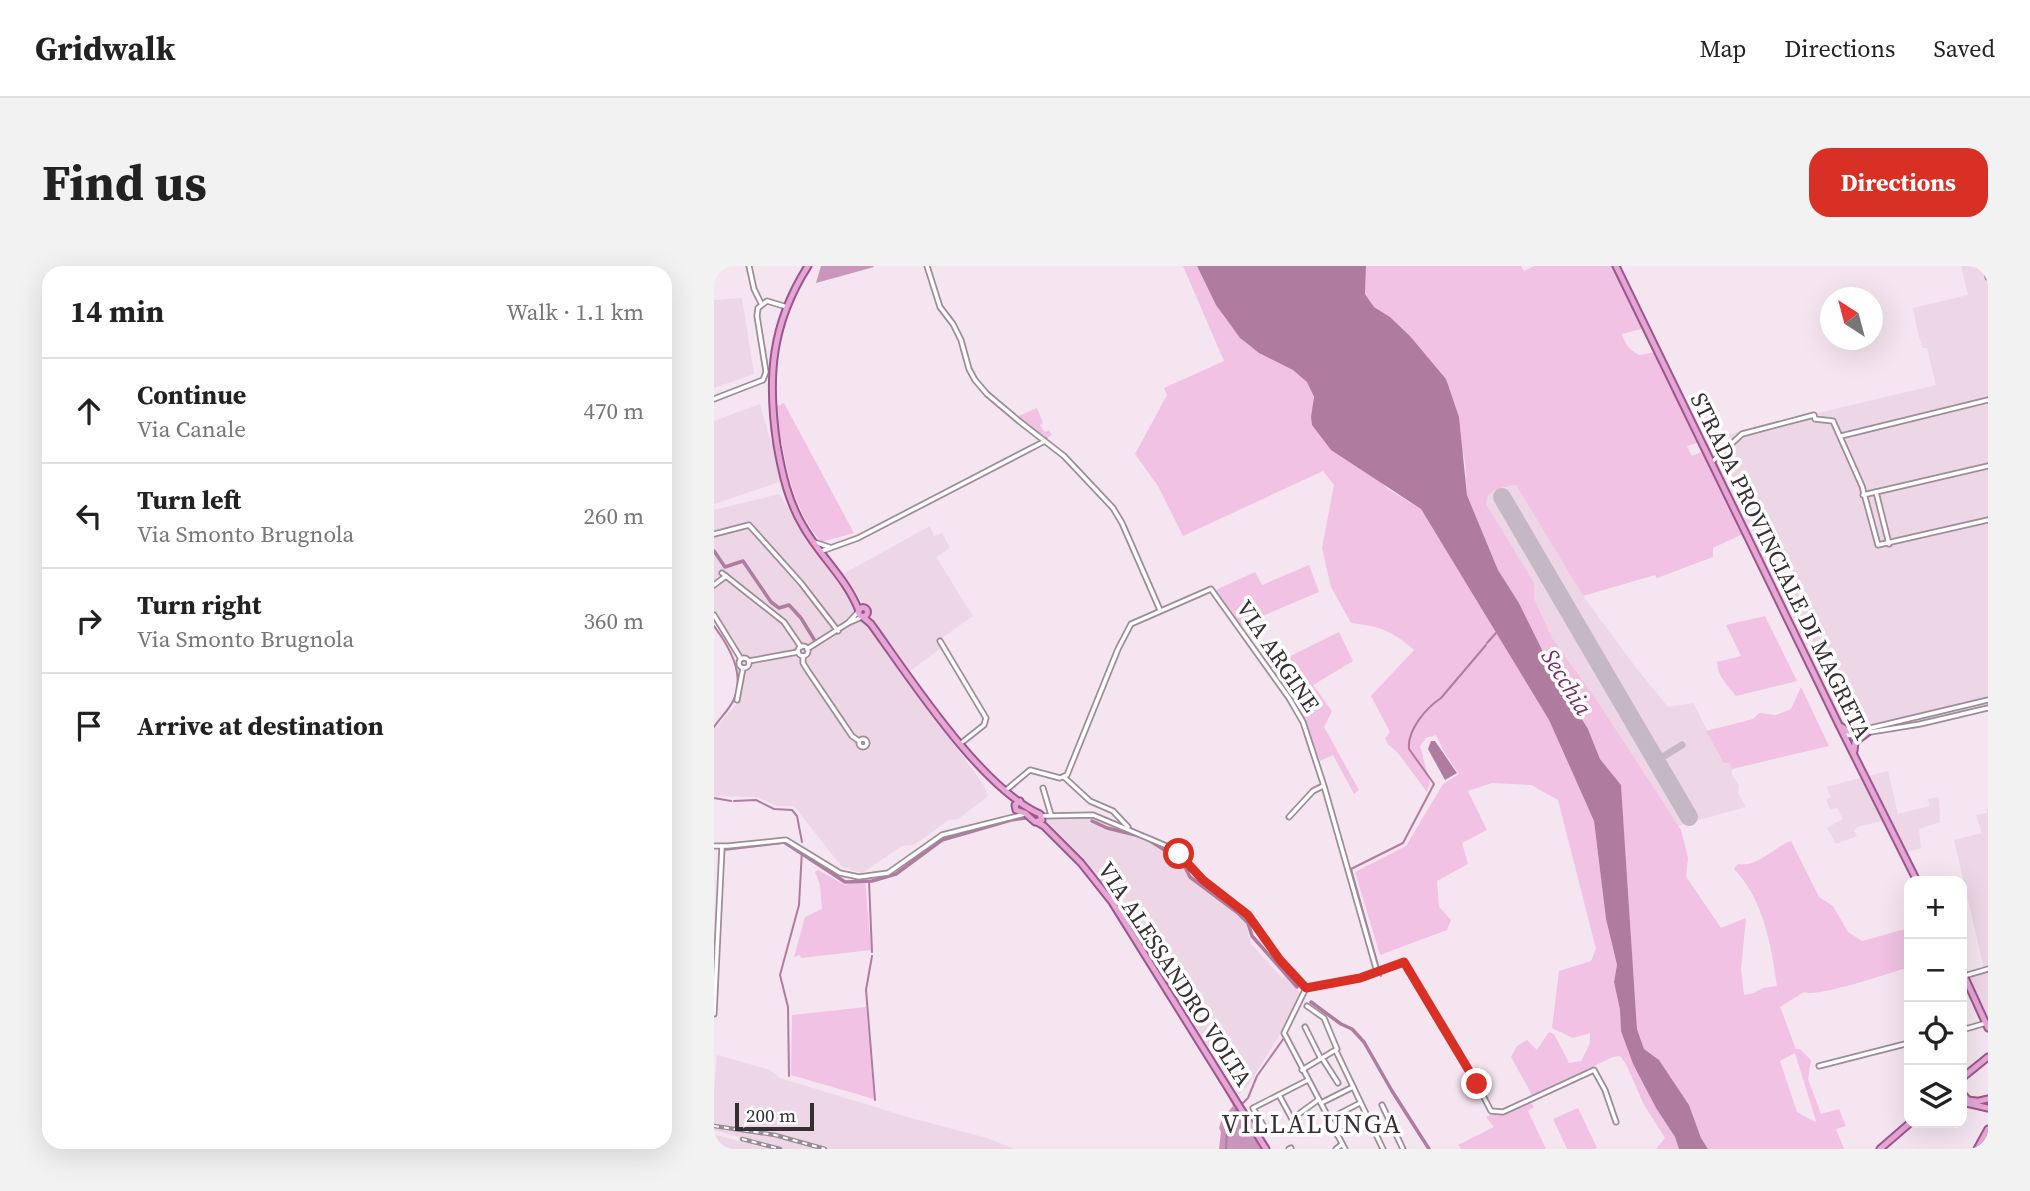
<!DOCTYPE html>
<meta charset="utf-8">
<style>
body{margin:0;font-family:"Source Serif 4",serif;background:#f2f2f2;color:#222}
.controls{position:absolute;right:21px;bottom:21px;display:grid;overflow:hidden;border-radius:14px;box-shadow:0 7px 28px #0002}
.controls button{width:63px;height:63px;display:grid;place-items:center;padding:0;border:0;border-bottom:2px solid #e0e0e0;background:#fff;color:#222;font:35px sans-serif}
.compass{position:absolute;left:1106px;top:21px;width:63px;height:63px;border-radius:50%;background:#fff;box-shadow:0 7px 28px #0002;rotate:324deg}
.scale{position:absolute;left:21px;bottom:18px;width:79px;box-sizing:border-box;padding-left:7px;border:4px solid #352f33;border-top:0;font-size:19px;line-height:24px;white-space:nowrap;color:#352f33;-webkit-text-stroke:5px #fff;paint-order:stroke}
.stop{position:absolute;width:21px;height:21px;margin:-16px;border:5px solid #d93025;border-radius:50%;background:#fff}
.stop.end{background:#d93025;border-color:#fff;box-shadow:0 2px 7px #0008}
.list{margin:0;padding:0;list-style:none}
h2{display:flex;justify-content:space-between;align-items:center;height:91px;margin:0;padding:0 28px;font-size:30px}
h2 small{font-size:23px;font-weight:400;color:#767676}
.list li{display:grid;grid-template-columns:46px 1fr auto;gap:21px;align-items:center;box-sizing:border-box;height:105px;padding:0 28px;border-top:2px solid #e0e0e0}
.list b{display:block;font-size:26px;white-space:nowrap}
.list p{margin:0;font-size:23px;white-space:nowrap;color:#767676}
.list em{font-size:23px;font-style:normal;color:#767676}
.icon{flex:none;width:38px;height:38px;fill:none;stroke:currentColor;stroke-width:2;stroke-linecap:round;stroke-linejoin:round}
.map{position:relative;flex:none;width:1274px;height:883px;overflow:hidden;border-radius:21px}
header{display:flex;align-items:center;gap:42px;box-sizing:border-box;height:98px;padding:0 35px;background:#fff;border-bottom:2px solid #e0e0e0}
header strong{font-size:33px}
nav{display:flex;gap:38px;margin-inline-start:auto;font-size:24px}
.intro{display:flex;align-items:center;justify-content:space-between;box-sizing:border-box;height:168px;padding:0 42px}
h1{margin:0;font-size:49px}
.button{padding:18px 32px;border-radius:21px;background:#d93025;color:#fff;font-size:24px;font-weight:700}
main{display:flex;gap:42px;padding:0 42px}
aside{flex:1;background:#fff;border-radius:21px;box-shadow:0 7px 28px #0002}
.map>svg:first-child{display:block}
.built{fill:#edd6e6}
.green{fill:#f1c2e3;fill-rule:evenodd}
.forest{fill:#ca95bb}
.water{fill:#af7ca0}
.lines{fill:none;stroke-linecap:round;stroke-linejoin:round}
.stream{stroke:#af7ca0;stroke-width:2}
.canal{stroke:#af7ca0;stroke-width:3.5}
.taxiway{stroke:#c6b8c2;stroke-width:7}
.runway{stroke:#c6b8c2;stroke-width:18}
.minor-casing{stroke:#9c8d97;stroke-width:7}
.major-casing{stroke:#9c568b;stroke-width:9}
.minor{stroke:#fff;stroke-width:3.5}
.major{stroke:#e5a6d6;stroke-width:5}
.rail-casing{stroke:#988c94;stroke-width:4.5}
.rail{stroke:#fff;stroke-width:2;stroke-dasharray:5;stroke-linecap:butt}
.route{stroke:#d93025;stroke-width:9}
.labels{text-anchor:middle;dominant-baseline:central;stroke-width:7;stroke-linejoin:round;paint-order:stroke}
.street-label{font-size:23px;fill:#352f33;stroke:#fff}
.water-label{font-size:24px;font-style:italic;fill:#713162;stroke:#fff}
.quarter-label{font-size:26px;letter-spacing:2px;fill:#3a2e36;stroke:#fff}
</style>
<header>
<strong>Gridwalk</strong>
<nav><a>Map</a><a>Directions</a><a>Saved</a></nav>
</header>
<div class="intro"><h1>Find us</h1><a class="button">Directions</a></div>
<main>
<aside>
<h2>14 min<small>Walk · 1.1 km</small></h2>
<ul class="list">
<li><svg class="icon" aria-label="ahead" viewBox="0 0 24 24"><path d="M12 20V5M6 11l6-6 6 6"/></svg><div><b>Continue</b><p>Via Canale</p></div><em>470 m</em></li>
<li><svg class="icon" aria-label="left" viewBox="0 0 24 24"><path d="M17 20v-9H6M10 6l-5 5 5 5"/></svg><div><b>Turn left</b><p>Via Smonto Brugnola</p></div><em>260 m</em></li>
<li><svg class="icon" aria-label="right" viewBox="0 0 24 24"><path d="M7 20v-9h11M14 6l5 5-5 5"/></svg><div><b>Turn right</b><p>Via Smonto Brugnola</p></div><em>360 m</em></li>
<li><svg class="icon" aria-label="arrive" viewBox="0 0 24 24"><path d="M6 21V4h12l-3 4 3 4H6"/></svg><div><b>Arrive at destination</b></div></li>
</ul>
</aside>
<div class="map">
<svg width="1274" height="883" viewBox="0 0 1274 883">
<rect width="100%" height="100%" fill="#f5e5f0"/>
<g class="built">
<path d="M1247 0H1274V445L1202 463 1171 465 1153 470 1132 482 1052 311 1056 309 990 174 1222 119 1213 82H1209L1204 68 1199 42 1254 29Z"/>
<path d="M28 32 40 108 0 122V34Z"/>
<path d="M46 138 68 215 0 238V155Z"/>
<path d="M802 219 869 330 923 403 954 441 979 437 1010 496 1016 497 1018 500V509L1025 519 1024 527 1032 541 963 560 882 433 838 372 820 332 819 326 772 238V231L778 225Z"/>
<path d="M65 228 145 349 269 518 274 530 244 553 235 554 200 579 188 580 148 607 128 601 80 540H62L43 531 0 530V463L25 435 23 391 0 353V244Z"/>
<path d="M216 260 220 270 228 267 236 282 222 291 259 350 222 376 227 382 196 405 158 352 154 343 127 309Z"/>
<path d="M1174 505 1184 548 1215 540 1214 533 1225 531 1226 556 1205 563 1207 582 1186 588 1168 555 1143 561 1140 565 1143 570 1122 578 1113 562 1129 553 1123 542 1116 543 1112 534 1117 531 1112 521Z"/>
<path d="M1272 543H1274V758L1251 708 1270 703 1240 574 1268 567 1262 549 1273 547Z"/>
<path d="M375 550 446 579 467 593 473 598 478 610 526 645 536 658 533 661 537 678 569 713 571 710 587 728 564 771 535 818 525 829 392 620 332 558V551Z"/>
<path d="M3 789 56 804 66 812 197 852 273 872 301 883H68L0 864V824Z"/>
<path d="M0 869 6 870 55 883H4L0 881Z"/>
</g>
<g class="green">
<path d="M469 0H483C495 25 507 49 525 70 549 100 613 99 597 151L674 223 707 243 835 454 880 555 892 653 903 700 900 716 906 744 907 765 919 798 942 842 961 871 965 883H942L951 872 930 839 912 798 906 790 899 791 818 829 797 791 803 780 813 774 823 784 835 766 840 768 855 797 867 795 876 777V767L859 772 838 762 845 705 877 695 882 683 844 534 817 519 778 517 754 525 773 564 748 577 754 598 723 615 725 641 737 654 733 664 666 689 641 606 692 580 729 518 745 508 730 486 722 469 712 472 706 480 716 517 713 526 684 487 674 478 671 472 676 466 657 430 700 384C679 365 665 360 637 357L617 321 608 282 620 219 609 205 469 270 444 220 421 188 453 129 450 122 510 95Z"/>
<path d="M652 0H807L810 5 820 0H900L930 62 908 68C910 77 917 85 925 89L942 86 986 176 973 180 978 190 990 185 1031 267 999 282V291L943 312 941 309 869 330 802 219C789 222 773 222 772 238L820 317V332L838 372 882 433 967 564 974 592 972 610 975 615 1007 662 1032 652 1027 703 1030 729 1040 727 1049 722 1063 720C1057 679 1050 634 1020 603L1024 598C1043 602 1060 581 1077 575L1105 631 1119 640 1134 666 1148 675 1195 662V700L1193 702C1175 707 1103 732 1090 726L1066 741 1082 783H1086L1097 794 1094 813 1107 848 1125 843 1132 860 1122 863 1130 883H994L987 872 975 839 945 794 930 783 923 763 907 519 886 493 874 463 839 406 805 337 784 304 753 229 751 196 732 113 696 70 676 51 660 41 651 28ZM1081 787 1102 855 1101 856 1083 846 1066 795Z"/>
<path d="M70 137 140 267 107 276C74 237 71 189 61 141Z"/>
<path d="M323 142 329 157 326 159 331 166 335 164 338 169 331 173 302 151Z"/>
<path d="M595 299 605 326 527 359 502 324 541 306 548 319Z"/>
<path d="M1051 350 1083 415 1022 430C1014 420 1003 410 1003 396L1027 390 1012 359Z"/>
<path d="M625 366 639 395 599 419 618 445 610 461 645 524 640 528 619 489 606 495 585 442 595 437 590 425 576 429 556 400Z"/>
<path d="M1087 421 1115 480 1018 503 1016 497H1010L992 465 1039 453 1045 447 1062 449 1077 443Z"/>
<path d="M104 604 131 619 151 613 157 684 87 692 86 689 80 691 91 651 108 643 106 619 101 606Z"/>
<path d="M152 741 160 833 77 809 78 749Z"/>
<path d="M814 832 820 841 814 845 832 883H747L744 879 780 861 772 851Z"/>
<path d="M864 842 883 882 881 883H853L839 853Z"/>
</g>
<g class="forest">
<path d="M107 0H159L160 1 102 17Z"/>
<path d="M499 802 550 883H505L507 866 505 862 508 853 519 840Z"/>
</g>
<g class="water">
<path d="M483 0H652L651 28 660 41 676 51 696 70 732 113 745 151 753 229 784 304 805 337 839 406 874 463 886 493 907 519 923 763 930 783 945 794 975 839 987 872 994 883H965L961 871 942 842 919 798 907 765 906 744 900 716 903 699 892 653 880 555 835 454 707 243 617 184 598 159 597 151 600 131 593 116 579 104 545 87 526 72 502 39Z"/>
<path d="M717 475H721L743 507 731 514 714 483Z"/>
</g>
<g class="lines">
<g class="stream">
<path d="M0 360C15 380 31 407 20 433 16 443 6 452 0 461"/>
<path d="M773 377 782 367"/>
<path d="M0 532 17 535"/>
<path d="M20 535 42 534 60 543 78 544 83 550 88 576"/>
<path d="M155 615 158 686"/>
<path d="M158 690 152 724 161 834"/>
<path d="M667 710 637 603 689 577 720 518 695 483C693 464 712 442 727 432L772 379"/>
<path d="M75 810 74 741 66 709 85 639 88 584"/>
<path d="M512 883 513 864 521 845 534 832 543 810 570 772"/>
</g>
<g class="canal">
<path d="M0 285 11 301 29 295 57 336 65 342 75 339 87 352 101 375"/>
<path d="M378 555 393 562 430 571 468 595 476 611 524 647 534 657 538 670 583 721"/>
<path d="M12 583 70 576 131 616 158 615 182 608 228 574 297 554 311 552"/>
<path d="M597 736 627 758 638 763 650 776 678 825 715 883"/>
</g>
<path class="taxiway" d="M942 495 968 479"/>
<path class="runway" d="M788 231 975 551"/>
<g class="minor-casing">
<g id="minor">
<path d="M35 0 40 23 47 37"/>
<path d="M213 0 226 41 239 58 247 74 255 103 261 114 273 128 305 155 350 190 399 242 408 257 446 344"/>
<path d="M1272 0 1274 11"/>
<path d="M0 133 49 114 52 106 43 50 44 42 53 35 73 41"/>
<path d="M1127 170 1274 134"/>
<path d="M998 196 1028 168 1100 149 1101 153 1119 155 1148 220 1164 279 1274 254"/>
<path d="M1162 226 1175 278"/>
<path d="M1149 229 1274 200"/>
<path d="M0 268 35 259 87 317 124 365"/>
<path d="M100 276 115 281"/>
<path d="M108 285 144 272 331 175"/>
<path d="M8 307 70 356 87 381"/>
<path d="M0 319 12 310"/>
<path d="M144 346 134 357 148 351"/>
<path d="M0 349 27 393"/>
<path d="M226 375 272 452 270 459 246 478"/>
<circle cx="89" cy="385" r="5"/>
<path d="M93 383 134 357"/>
<path d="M89 390V397L94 405 138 470 145 475"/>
<circle cx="30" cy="397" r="5"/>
<path d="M35 395 84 386"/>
<path d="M23 434 29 402"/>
<path d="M1130 470 1144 465 1274 434"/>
<path d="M1132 470 1206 458 1274 442"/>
<circle cx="149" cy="477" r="4"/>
<path d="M350 511 376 535 399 545 414 561"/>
<path d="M329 522 337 549"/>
<path d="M291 525 316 504 346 512 353 509 404 383 417 358 497 323 575 432 589 456 610 520 663 706"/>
<path d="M327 550 379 549 455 581 470 593 489 614 534 649 566 694 592 722"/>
<path d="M575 551 599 525 609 520"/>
<path d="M0 580H14L72 574 126 607 145 611 174 607 228 569 311 548"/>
<path d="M1250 710 1274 703"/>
<path d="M592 722 651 711 690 696 763 818 777 845 789 846 880 804 891 824 902 856"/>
<path d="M592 722 570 767 631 883"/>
<path d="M0 748 8 581"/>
<path d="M591 761 607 793"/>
<path d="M1248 764 1272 757"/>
<path d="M622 785 669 883"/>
<path d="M608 792 624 817"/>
<path d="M1105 800 1195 777"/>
<path d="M588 804 623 783 610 752 593 740"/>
<path d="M565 829 578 853 604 834"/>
<path d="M607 837 639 821"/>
<path d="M668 839 689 883"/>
<path d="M615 853 646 837"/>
<path d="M553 866 539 842 594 814"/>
<path d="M623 869 653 854"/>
<path d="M575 883 577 882"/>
<path d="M622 883 628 878"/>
</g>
</g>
<g class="major-casing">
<g id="major">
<path d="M94 0C57 58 53 112 63 179 68 207 74 235 89 260 105 289 133 313 145 345"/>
<path d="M902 0 1125 459 1203 615"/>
<circle cx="149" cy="346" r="4.5"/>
<path d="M149 351 157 358C196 412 267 522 326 548L328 554 321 556 311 547 302 544 301 539 306 535"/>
<path d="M1128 461 1133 465H1144"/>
<path d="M1140 485 1141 476 1153 467"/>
<path d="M323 556 330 560 367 597 398 636 552 883"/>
<path d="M1248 705 1274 762"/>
<path d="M1248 812 1274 791"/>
<path d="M1195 817V822"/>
<path d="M1248 827 1254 834 1262 835"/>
<path d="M1248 836 1274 842"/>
<path d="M1261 836 1274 833"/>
<path d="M1166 883 1196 857"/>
<path d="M1263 883 1274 863"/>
</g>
</g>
<use href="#minor" class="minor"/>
<use href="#major" class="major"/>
<g class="rail-casing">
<g id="rail">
<path d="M0 860 61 869 111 883"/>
<path d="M28 873 66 883"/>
</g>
</g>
<use href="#rail" class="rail"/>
</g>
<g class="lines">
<path class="route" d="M465 588 489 614 534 649 566 694 592 722 646 712 690 696 763 818"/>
</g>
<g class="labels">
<g class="street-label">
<text transform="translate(1067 300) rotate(64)">STRADA PROVINCIALE DI MAGRETA</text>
<text transform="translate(564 390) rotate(56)">VIA ARGINE</text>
<text transform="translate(461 708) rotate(57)">VIA ALESSANDRO VOLTA</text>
</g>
<g class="water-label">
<text transform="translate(853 416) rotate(58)">Secchia</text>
</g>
<g class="quarter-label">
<text x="598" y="858">VILLALUNGA</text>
</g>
</g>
</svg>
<div class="controls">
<button>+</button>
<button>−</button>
<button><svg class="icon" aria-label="locate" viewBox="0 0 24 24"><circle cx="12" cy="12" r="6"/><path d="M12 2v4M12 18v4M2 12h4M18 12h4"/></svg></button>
<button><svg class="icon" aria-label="layers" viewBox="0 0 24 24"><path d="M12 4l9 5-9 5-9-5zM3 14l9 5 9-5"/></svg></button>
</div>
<svg class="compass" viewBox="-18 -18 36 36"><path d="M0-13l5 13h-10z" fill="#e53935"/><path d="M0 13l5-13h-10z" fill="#767676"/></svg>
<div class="scale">200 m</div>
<div class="stop" style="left:465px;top:588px"></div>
<div class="stop end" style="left:763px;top:818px"></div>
</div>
</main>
